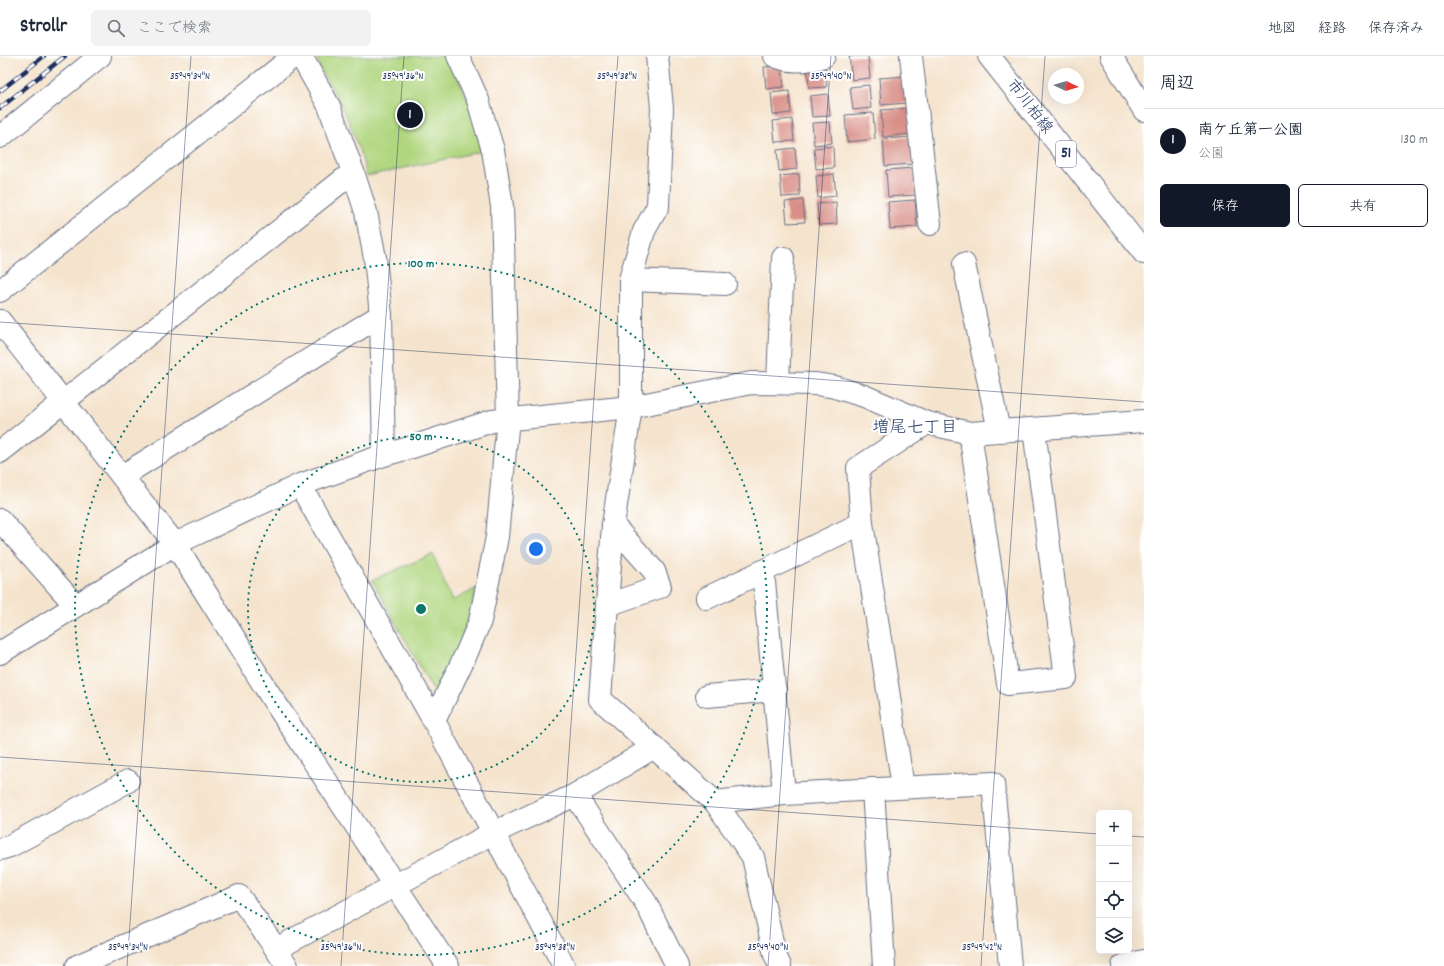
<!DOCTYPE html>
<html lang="ja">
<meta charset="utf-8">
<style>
body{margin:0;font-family:Dekko,"Klee One",sans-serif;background:#f2f2f3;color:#1f2937}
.controls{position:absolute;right:12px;bottom:12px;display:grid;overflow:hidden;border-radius:6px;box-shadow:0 4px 16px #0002}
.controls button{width:36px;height:36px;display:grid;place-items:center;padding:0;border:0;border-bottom:1px solid #e0e1e3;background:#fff;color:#1f2937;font:20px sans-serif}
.compass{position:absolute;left:1048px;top:12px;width:36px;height:36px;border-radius:50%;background:#fff;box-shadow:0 4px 16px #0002;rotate:94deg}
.you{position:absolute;left:536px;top:493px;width:14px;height:14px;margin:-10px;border:3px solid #fff;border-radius:50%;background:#1a73e8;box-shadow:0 0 0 6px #1a73e833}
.badge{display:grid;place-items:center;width:26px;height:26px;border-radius:50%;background:#111827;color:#fff;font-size:13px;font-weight:700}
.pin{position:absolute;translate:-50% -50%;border:2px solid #fff;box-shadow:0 1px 4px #0006}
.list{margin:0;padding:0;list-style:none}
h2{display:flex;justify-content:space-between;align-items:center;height:52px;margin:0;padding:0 16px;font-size:17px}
h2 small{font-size:13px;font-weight:400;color:#747a83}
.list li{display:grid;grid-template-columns:26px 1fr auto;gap:12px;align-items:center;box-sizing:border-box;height:64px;padding:0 16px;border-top:1px solid #e0e1e3}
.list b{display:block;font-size:15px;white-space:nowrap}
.list p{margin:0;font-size:13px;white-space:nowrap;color:#747a83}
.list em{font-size:13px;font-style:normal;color:#747a83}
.actions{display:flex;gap:8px;padding:12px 16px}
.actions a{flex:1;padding:9px 0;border:1px solid #111827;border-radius:6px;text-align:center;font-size:14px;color:#111827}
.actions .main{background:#111827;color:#fff}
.icon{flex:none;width:22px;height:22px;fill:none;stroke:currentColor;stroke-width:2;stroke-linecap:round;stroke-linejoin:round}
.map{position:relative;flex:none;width:1144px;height:910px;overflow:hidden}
header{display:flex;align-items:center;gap:24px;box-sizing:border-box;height:56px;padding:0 20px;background:#fff;border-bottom:1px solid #e0e1e3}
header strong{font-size:19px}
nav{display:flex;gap:22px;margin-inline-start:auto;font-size:14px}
.search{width:280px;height:36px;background:#f2f2f3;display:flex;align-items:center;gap:10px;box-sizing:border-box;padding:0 14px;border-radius:6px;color:#747a83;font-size:15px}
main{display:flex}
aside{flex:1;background:#fff}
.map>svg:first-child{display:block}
.green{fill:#b0d67f;stroke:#66826e}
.building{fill:#d98f87}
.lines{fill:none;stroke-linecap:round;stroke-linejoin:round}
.minor-casing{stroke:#676e85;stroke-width:24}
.major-casing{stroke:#676e85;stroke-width:24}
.minor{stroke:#fff;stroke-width:22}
.major{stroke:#fff;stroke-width:22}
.rail-casing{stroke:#1b2f5e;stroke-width:4.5}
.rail{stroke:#fff;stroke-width:3;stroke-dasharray:9;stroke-linecap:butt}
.ticks{fill:none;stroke:#1b2f5e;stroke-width:1;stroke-opacity:0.45}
.ring{fill:none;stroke:#0f766e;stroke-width:2;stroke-dasharray:2 4}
.labels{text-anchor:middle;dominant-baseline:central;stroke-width:4;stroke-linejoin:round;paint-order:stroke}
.shield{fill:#fff;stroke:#5f6d8e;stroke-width:1}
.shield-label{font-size:15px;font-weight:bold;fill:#1b2f5e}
.street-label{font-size:16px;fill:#1b2f5e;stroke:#fff}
.neighbourhood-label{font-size:17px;fill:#1b2f5e;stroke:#fff}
.ticks-label{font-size:10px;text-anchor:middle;fill:#1b2f5e;stroke:#fff;stroke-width:4;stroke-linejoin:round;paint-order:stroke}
.centre{fill:#0f766e;stroke:#fff;stroke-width:2}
.ring-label{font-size:12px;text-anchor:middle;font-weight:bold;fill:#0f766e;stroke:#fff;stroke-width:4;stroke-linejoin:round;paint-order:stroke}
</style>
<header>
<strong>Strollr</strong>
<div class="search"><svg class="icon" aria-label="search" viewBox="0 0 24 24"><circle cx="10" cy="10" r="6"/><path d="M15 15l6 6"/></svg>ここで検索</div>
<nav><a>地図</a><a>経路</a><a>保存済み</a></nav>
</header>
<main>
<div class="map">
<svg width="1144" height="910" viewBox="0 0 1144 910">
<rect width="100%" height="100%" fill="#fff"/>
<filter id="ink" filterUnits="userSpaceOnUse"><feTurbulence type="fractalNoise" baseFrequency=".025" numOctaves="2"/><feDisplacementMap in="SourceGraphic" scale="8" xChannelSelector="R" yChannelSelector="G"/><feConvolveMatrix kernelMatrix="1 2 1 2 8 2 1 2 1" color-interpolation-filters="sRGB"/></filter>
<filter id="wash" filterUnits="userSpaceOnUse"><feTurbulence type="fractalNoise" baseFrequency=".012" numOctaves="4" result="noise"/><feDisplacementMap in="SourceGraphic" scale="16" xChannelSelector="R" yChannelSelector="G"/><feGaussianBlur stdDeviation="0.9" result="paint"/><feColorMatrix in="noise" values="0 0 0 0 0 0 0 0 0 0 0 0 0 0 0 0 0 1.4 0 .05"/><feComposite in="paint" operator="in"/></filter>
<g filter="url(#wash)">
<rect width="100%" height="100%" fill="#f5e4cd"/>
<g class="green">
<path d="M318 0H448L469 46 483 95 367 120C357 85 348 59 329 28 324 19 317 11 318 0Z"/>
<path d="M433 498 452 545 477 532 461 587 435 638 372 524Z"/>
</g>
<g id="blocks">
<g class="building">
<path d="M855 0H868L870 22 852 24 849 1Z"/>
<path d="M782 10 784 31 766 33 764 11Z"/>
<path d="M825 10 827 31 809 32 807 11Z"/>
<path d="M907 20 908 47 881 49 879 22Z"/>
<path d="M869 29 871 52 853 54 850 31Z"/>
<path d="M789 35 791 57 773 59 771 37Z"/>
<path d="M828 38 830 60 812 61 810 40Z"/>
<path d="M909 52 910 78 883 81 881 54Z"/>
<path d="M873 57 875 83 847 86 845 59Z"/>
<path d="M792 63 794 85 775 86 773 65Z"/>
<path d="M830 66 832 87 814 89 812 67Z"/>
<path d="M911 81 913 108 885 110 883 83Z"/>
<path d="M833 90 834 112 816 113 814 92Z"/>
<path d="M795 92 797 113 779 115 777 94Z"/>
<path d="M914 112 916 139 888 141 886 114Z"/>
<path d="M799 118 800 140 782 141 780 120Z"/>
<path d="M834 118 836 140 818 142 816 120Z"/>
<path d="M803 144 805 166 787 167 785 146Z"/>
<path d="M915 144 917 171 890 173 888 146Z"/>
<path d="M836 146 837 168 819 169 817 148Z"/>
</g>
</g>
</g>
<g filter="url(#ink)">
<use href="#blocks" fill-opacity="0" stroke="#676e85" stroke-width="1"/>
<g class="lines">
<g class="minor-casing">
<g id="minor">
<path d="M301 0 329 50 353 116 366 156 375 202 381 259 384 399"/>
<path d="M657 0 662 52 658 150 644 175 631 220V351L613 469 600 643 715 746 753 801 775 899 780 910"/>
<path d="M775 0C789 7 809 5 824 0"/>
<path d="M911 0 930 168"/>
<path d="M1111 0 1144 54"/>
<path d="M0 81 100 0"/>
<path d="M964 208 999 375"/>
<path d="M631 224 725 228"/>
<path d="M0 235 294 0"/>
<path d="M0 265 175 488 272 642 448 910"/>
<path d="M778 327 783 202"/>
<path d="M970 377 1008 628 1066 622 1034 373"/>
<path d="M0 396 353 116"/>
<path d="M122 420 381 259"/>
<path d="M300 429 434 665 564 910"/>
<path d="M0 464 75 549"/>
<path d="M707 542 763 515"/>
<path d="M607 549 660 531 654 515 613 469"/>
<path d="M0 597 175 488 300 429 384 399 409 392 492 365 631 351 751 327 816 328 835 331 864 340 927 367 970 377 1144 365"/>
<path d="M707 640 775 634"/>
<path d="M434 665 467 596 480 565 497 481 508 362 502 150 493 94 485 68 478 44 458 0"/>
<path d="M903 731 862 467 858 412 927 367"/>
<path d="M873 733 884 910"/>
<path d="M784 738 763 515 862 467"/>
<path d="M575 739 646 847 677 910"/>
<path d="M715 746 784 738 993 727 1010 910"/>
<path d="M0 793 10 790 128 725"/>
<path d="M276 893 287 910"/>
<path d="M77 910 239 840 276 893 493 777 575 739 654 691"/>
<path d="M1123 910 1144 905"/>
</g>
</g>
<g class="major-casing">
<path id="major" d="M989 0 1144 197"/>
</g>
<use href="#minor" class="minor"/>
<use href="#major" class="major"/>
<g class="rail-casing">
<g id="rail">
<path d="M0 35 44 0"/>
<path d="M0 52 65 0"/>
</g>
</g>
<use href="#rail" class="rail"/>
</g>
</g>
<path class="ticks" d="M0 266 1144 346M0 701 1099 778M1129 780 1144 781M127 910 191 0M341 910 404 0M554 910 618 0M768 910 831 0M981 910 1045 0"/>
<g class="ring">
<circle cx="421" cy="553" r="173"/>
<circle cx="421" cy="553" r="346"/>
</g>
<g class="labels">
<rect class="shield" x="1056" y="85" width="20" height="26" rx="3"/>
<g class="shield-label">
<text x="1066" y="98">51</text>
</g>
<g class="street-label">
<text transform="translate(1029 51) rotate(52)">市川柏線</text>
</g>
<g class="neighbourhood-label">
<text x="915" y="373">増尾七丁目</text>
</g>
</g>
<g class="ticks-label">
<text x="190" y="23">35°49'34"N</text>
<text x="403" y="23">35°49'36"N</text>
<text x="617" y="23">35°49'38"N</text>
<text x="831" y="23">35°49'40"N</text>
<text x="128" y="894">35°49'34"N</text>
<text x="341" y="894">35°49'36"N</text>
<text x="555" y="894">35°49'38"N</text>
<text x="768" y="894">35°49'40"N</text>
<text x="982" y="894">35°49'42"N</text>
</g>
<circle cx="421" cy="553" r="6" class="centre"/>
<g class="ring-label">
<text x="421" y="211">100 m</text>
<text x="421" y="384">50 m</text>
</g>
</svg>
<div class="controls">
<button>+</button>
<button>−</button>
<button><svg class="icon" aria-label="locate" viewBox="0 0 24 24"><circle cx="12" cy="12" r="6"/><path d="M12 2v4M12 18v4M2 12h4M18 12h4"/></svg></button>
<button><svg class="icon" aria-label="layers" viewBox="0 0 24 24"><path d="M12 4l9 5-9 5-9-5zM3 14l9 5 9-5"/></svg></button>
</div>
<svg class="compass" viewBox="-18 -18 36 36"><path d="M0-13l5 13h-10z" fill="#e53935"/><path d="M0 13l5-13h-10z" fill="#747a83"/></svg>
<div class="you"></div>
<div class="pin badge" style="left:410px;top:59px">1</div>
</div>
<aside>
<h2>周辺<small></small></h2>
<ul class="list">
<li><span class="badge">1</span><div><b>南ケ丘第一公園</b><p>公園</p></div><em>130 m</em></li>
</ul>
<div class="actions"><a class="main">保存</a><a>共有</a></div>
</aside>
</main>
